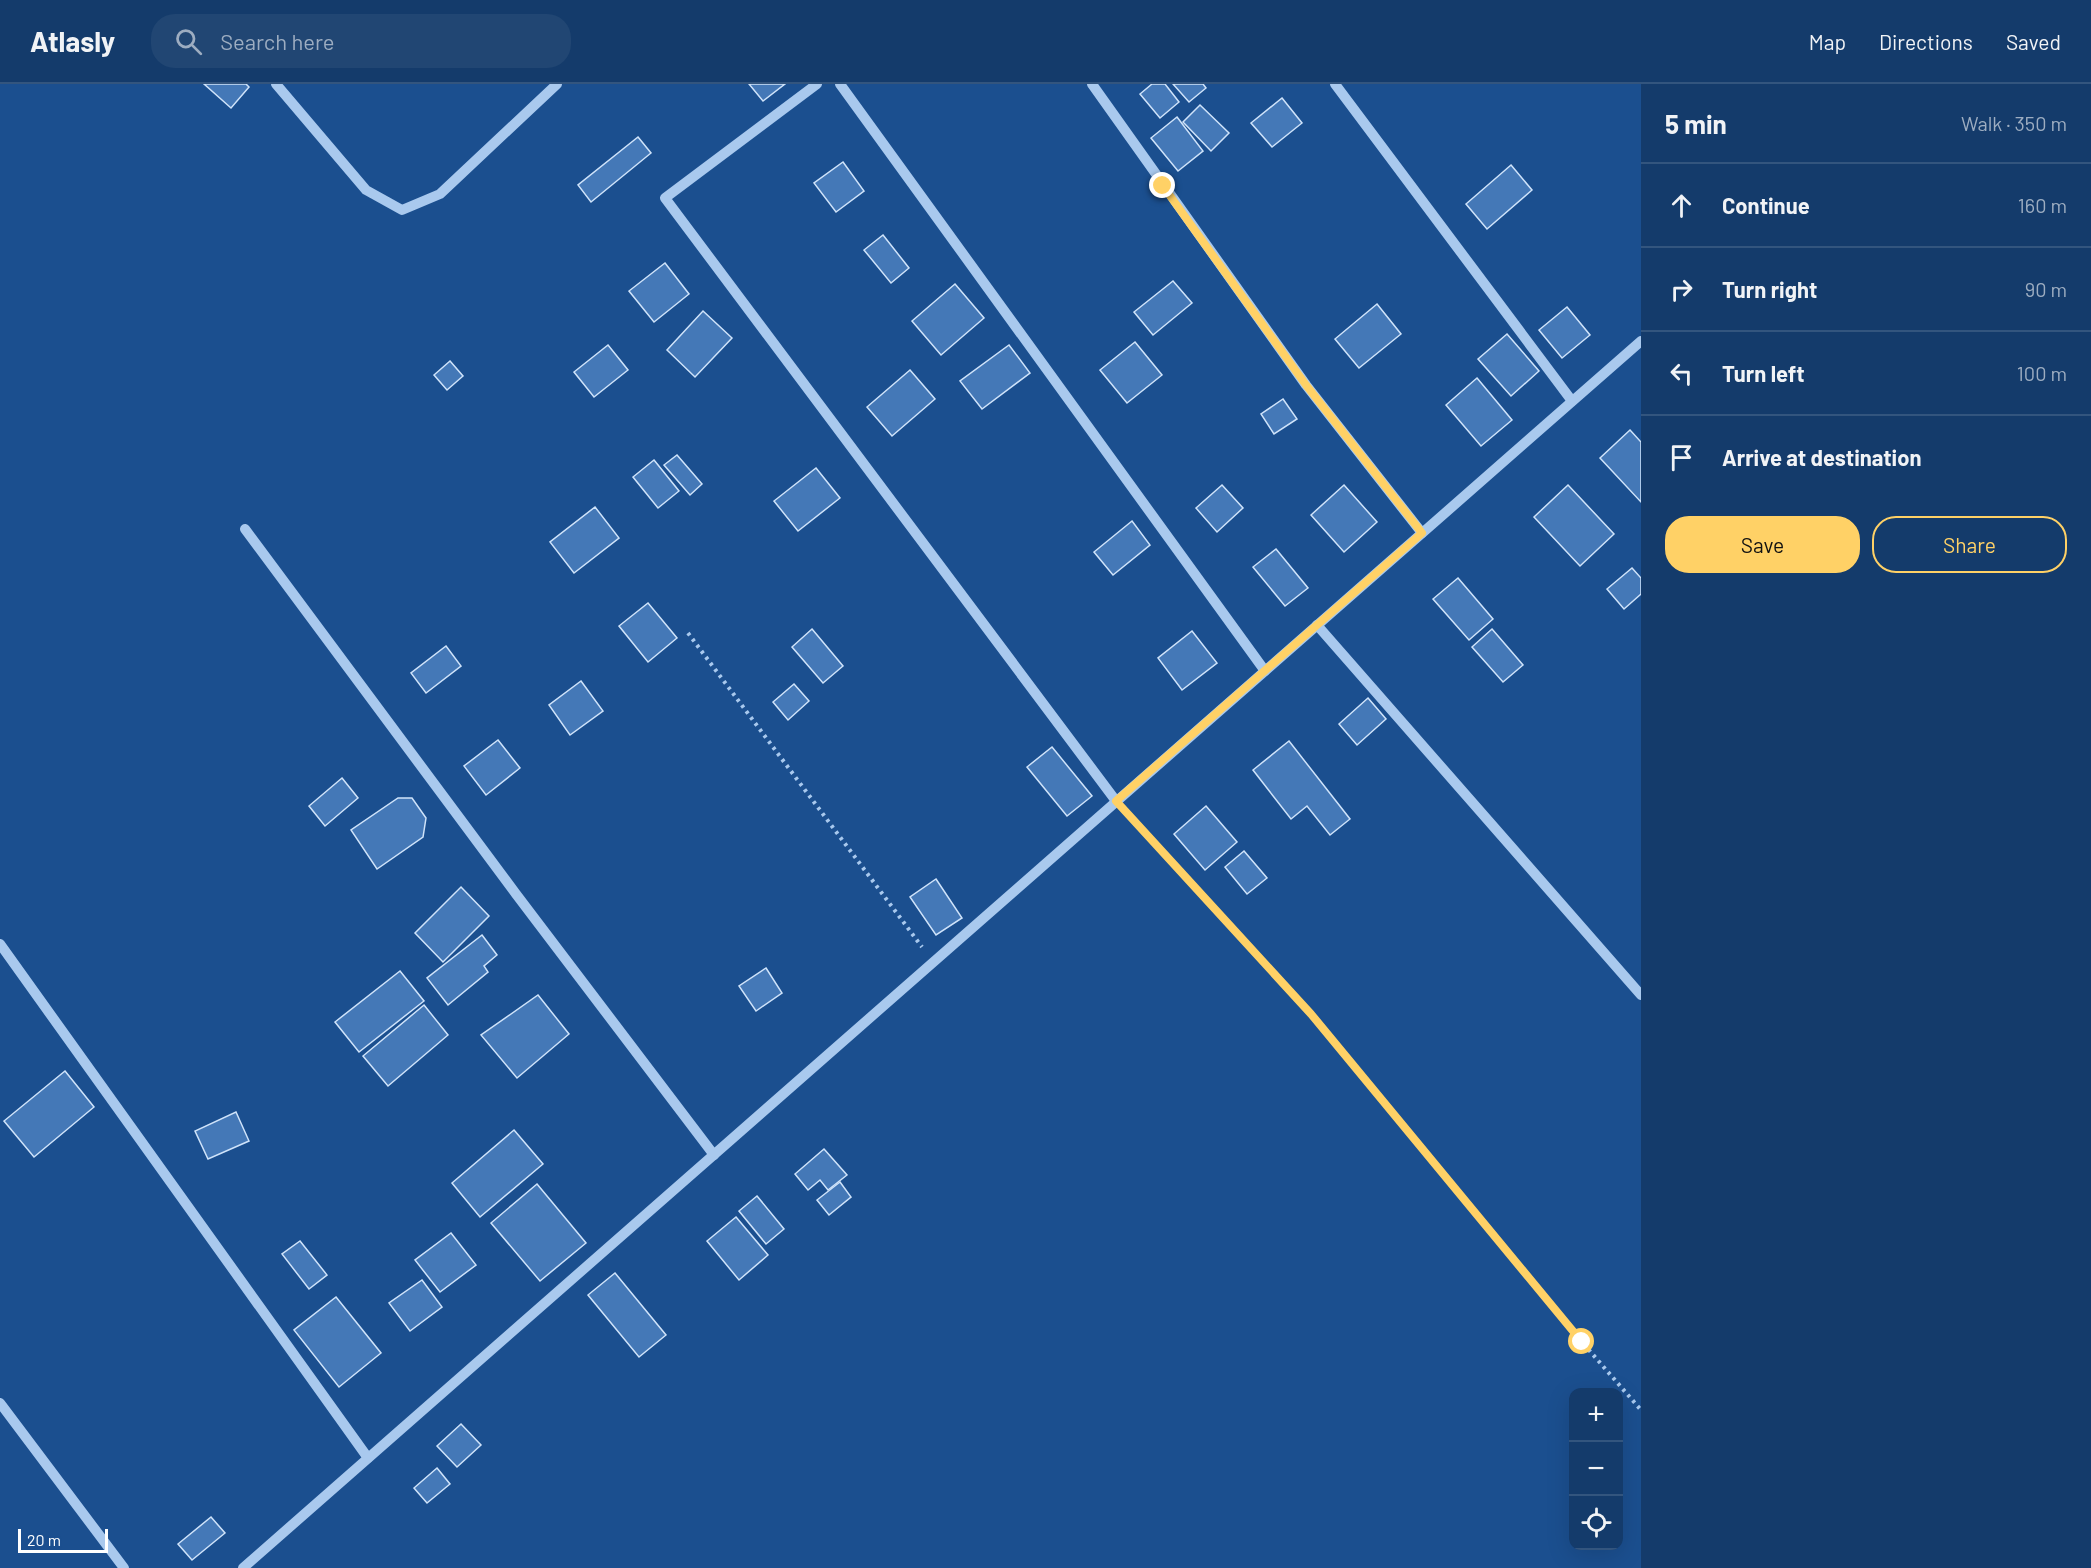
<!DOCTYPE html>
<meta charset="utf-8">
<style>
body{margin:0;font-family:Barlow,sans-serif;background:#214673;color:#f1f3f6}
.controls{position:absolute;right:18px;bottom:18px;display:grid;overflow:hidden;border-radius:12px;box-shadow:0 6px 24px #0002}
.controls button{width:54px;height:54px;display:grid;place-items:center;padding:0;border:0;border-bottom:2px solid #33557e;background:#143b6b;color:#f1f3f6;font:30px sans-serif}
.scale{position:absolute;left:18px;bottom:15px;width:90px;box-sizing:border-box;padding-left:6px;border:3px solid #fff;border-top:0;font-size:16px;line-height:21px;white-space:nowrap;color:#fff;-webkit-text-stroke:4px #1b4f8f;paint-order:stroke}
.stop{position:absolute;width:18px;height:18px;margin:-14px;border:4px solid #ffd166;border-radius:50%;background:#fff}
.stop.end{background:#ffd166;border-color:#fff;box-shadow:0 2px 6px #0008}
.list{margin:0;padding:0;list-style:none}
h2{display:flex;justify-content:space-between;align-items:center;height:78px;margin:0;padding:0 24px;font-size:26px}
h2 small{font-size:20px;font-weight:400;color:#9dadc1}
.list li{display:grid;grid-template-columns:39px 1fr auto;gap:18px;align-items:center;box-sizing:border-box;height:84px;padding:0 24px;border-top:2px solid #33557e}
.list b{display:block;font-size:22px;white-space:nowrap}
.list em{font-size:20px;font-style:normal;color:#9dadc1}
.actions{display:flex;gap:12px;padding:18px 24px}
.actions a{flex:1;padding:14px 0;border:2px solid #ffd166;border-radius:24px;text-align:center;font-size:21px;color:#ffd166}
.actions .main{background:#ffd166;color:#111}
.icon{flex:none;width:33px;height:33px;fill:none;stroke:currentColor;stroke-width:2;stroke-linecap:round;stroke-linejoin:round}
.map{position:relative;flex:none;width:1641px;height:1484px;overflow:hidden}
header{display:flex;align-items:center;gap:36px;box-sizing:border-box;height:84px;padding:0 30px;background:#143b6b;border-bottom:2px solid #33557e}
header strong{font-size:28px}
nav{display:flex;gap:33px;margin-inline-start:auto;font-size:21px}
.search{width:420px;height:54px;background:#214673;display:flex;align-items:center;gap:15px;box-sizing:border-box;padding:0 21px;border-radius:24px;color:#9dadc1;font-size:22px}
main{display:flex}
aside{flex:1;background:#143b6b}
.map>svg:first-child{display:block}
.building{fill:#4478b7;stroke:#cfe3fa;stroke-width:1.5}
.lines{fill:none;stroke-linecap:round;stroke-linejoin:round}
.path{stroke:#a9c9ee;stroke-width:4;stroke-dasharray:3 4.5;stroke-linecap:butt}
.minor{stroke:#a9c9ee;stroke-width:10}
.route{stroke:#ffd166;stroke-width:8}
</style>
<header>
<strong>Atlasly</strong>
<div class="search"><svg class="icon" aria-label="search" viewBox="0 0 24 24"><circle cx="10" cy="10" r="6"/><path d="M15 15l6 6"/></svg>Search here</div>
<nav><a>Map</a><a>Directions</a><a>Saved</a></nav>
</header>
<main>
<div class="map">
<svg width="1641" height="1484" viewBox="0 0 1641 1484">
<rect width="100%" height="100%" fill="#1b4f8f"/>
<g class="building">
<path d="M204 0H246L249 3 231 24Z"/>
<path d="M749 0H785L763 17Z"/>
<path d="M1152 0H1165L1179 18 1160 34 1140 10Z"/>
<path d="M1173 0H1203L1206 4 1189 18Z"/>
<path d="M1282 14 1302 39 1272 63 1251 39Z"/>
<path d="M1200 21 1229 49 1211 67 1183 38Z"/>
<path d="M1177 33 1203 67 1178 87 1151 54Z"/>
<path d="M638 53 651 69 591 118 578 101Z"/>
<path d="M843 78 864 107 836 128 814 99Z"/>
<path d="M1511 81 1532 106 1487 145 1466 120Z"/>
<path d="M883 151 909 184 891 199 864 166Z"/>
<path d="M665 179 689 210 654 238 629 207Z"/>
<path d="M1173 197 1192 219 1153 251 1134 228Z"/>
<path d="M955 200 984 234 941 271 912 237Z"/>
<path d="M1377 220 1401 250 1359 284 1335 255Z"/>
<path d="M1567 223 1590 251 1562 274 1539 246Z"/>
<path d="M703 227 732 254 695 293 667 266Z"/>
<path d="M1507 250 1539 287 1511 312 1478 275Z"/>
<path d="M1135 258 1162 291 1127 319 1100 286Z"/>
<path d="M608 261 628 286 594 313 574 288Z"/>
<path d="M1009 261 1030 289 982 325 960 297Z"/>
<path d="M450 277 463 292 447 306 434 291Z"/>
<path d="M910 286 935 315 892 352 867 323Z"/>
<path d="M1477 294 1512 336 1481 362 1446 321Z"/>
<path d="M1283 315 1297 335 1274 350 1261 330Z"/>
<path d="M1630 346 1641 358V418L1600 374Z"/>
<path d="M677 371 702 400 690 411 664 381Z"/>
<path d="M654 376 679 407 658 424 633 393Z"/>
<path d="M816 384 840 414 798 447 774 417Z"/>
<path d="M1222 401 1243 424 1217 448 1196 424Z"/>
<path d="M1344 401 1377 438 1344 468 1311 431Z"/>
<path d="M1568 401 1614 450 1580 482 1534 433Z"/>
<path d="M595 423 619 454 574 489 550 458Z"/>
<path d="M1132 437 1150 461 1113 491 1094 468Z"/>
<path d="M1276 465 1308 504 1285 522 1253 483Z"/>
<path d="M1632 484 1641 494V510L1624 525 1607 505Z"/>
<path d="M1458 494 1493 535 1469 556 1433 515Z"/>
<path d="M648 519 677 554 648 578 619 542Z"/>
<path d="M812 545 843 582 823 599 792 563Z"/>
<path d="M1492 545 1523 581 1503 598 1472 563Z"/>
<path d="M1192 547 1217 579 1182 606 1158 574Z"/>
<path d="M446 562 461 582 426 609 411 589Z"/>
<path d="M581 597 603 627 570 651 549 621Z"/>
<path d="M794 600 809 617 788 636 773 618Z"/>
<path d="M1368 614 1386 635 1357 661 1339 640Z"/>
<path d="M498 656 520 684 486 711 464 682Z"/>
<path d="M1289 657 1350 735 1330 751 1307 722 1291 735 1253 686Z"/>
<path d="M1052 663 1092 712 1067 732 1027 683Z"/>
<path d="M342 694 358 714 325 742 309 722Z"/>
<path d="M398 714H412L426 734 423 753 377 785 351 746Z"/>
<path d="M1206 722 1237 758 1205 786 1174 750Z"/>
<path d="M1244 767 1267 794 1247 810 1225 783Z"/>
<path d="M936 795 962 834 936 851 910 813Z"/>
<path d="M461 803 489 832 443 878 415 849Z"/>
<path d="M482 851 497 871 484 882 488 888 448 921 427 894Z"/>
<path d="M766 884 782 909 756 927 739 902Z"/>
<path d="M400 887 424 917 359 968 335 938Z"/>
<path d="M538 911 569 950 517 994 481 951Z"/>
<path d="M424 921 448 951 388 1002 363 972Z"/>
<path d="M65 987 94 1023 34 1073 4 1037Z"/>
<path d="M236 1028 249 1057 208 1075 195 1047Z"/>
<path d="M514 1046 543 1080 480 1133 452 1099Z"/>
<path d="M824 1065 847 1091 828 1106 820 1096 808 1106 795 1090Z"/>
<path d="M840 1098 851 1113 829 1131 817 1116Z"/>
<path d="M537 1100 586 1159 540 1197 491 1139Z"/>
<path d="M757 1112 784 1145 766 1160 739 1127Z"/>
<path d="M736 1133 768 1171 739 1196 707 1157Z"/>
<path d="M451 1149 476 1181 440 1208 415 1176Z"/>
<path d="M300 1157 327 1191 309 1205 282 1170Z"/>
<path d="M615 1189 666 1251 639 1273 588 1211Z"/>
<path d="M422 1196 442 1223 410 1247 389 1219Z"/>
<path d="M336 1213 381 1269 339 1303 294 1246Z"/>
<path d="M461 1340 481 1361 457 1383 437 1362Z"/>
<path d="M437 1384 450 1400 427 1419 414 1404Z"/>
<path d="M211 1433 225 1449 192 1476 178 1460Z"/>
</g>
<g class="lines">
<g class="path">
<path d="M688 549 922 863"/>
<path d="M1129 731 1311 930 1582 1258 1641 1326"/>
</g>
<g class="minor">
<path d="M276 0 366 106 402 126 440 110 557 0"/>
<path d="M817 0 665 114 1116 717"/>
<path d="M840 0 1265 587"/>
<path d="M1092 0 1306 301 1422 449"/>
<path d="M1335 0 1572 317"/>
<path d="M245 445 516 810 714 1071"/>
<path d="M1317 541 1641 911"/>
<path d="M0 860 368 1374"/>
<path d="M0 1319 124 1484"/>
<path d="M243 1484 1641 257"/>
</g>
</g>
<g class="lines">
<path class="route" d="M1163 102 1306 301 1422 449 1116 717 1311 930 1582 1258"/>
</g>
</svg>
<div class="controls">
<button>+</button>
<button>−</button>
<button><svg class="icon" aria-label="locate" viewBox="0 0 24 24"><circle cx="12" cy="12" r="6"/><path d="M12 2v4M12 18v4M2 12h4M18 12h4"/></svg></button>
</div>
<div class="scale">20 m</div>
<div class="stop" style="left:1582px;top:1258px"></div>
<div class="stop end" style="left:1163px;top:102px"></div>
</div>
<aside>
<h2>5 min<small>Walk · 350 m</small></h2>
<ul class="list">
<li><svg class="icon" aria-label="ahead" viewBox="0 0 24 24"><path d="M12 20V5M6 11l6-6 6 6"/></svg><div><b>Continue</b></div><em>160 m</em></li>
<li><svg class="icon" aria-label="right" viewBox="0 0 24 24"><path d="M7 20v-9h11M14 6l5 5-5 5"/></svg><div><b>Turn right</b></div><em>90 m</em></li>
<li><svg class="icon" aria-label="left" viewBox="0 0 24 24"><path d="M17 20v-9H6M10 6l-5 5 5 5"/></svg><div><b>Turn left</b></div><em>100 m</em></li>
<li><svg class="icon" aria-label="arrive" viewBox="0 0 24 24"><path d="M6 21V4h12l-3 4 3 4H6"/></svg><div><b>Arrive at destination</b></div></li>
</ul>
<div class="actions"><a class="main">Save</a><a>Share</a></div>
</aside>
</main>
